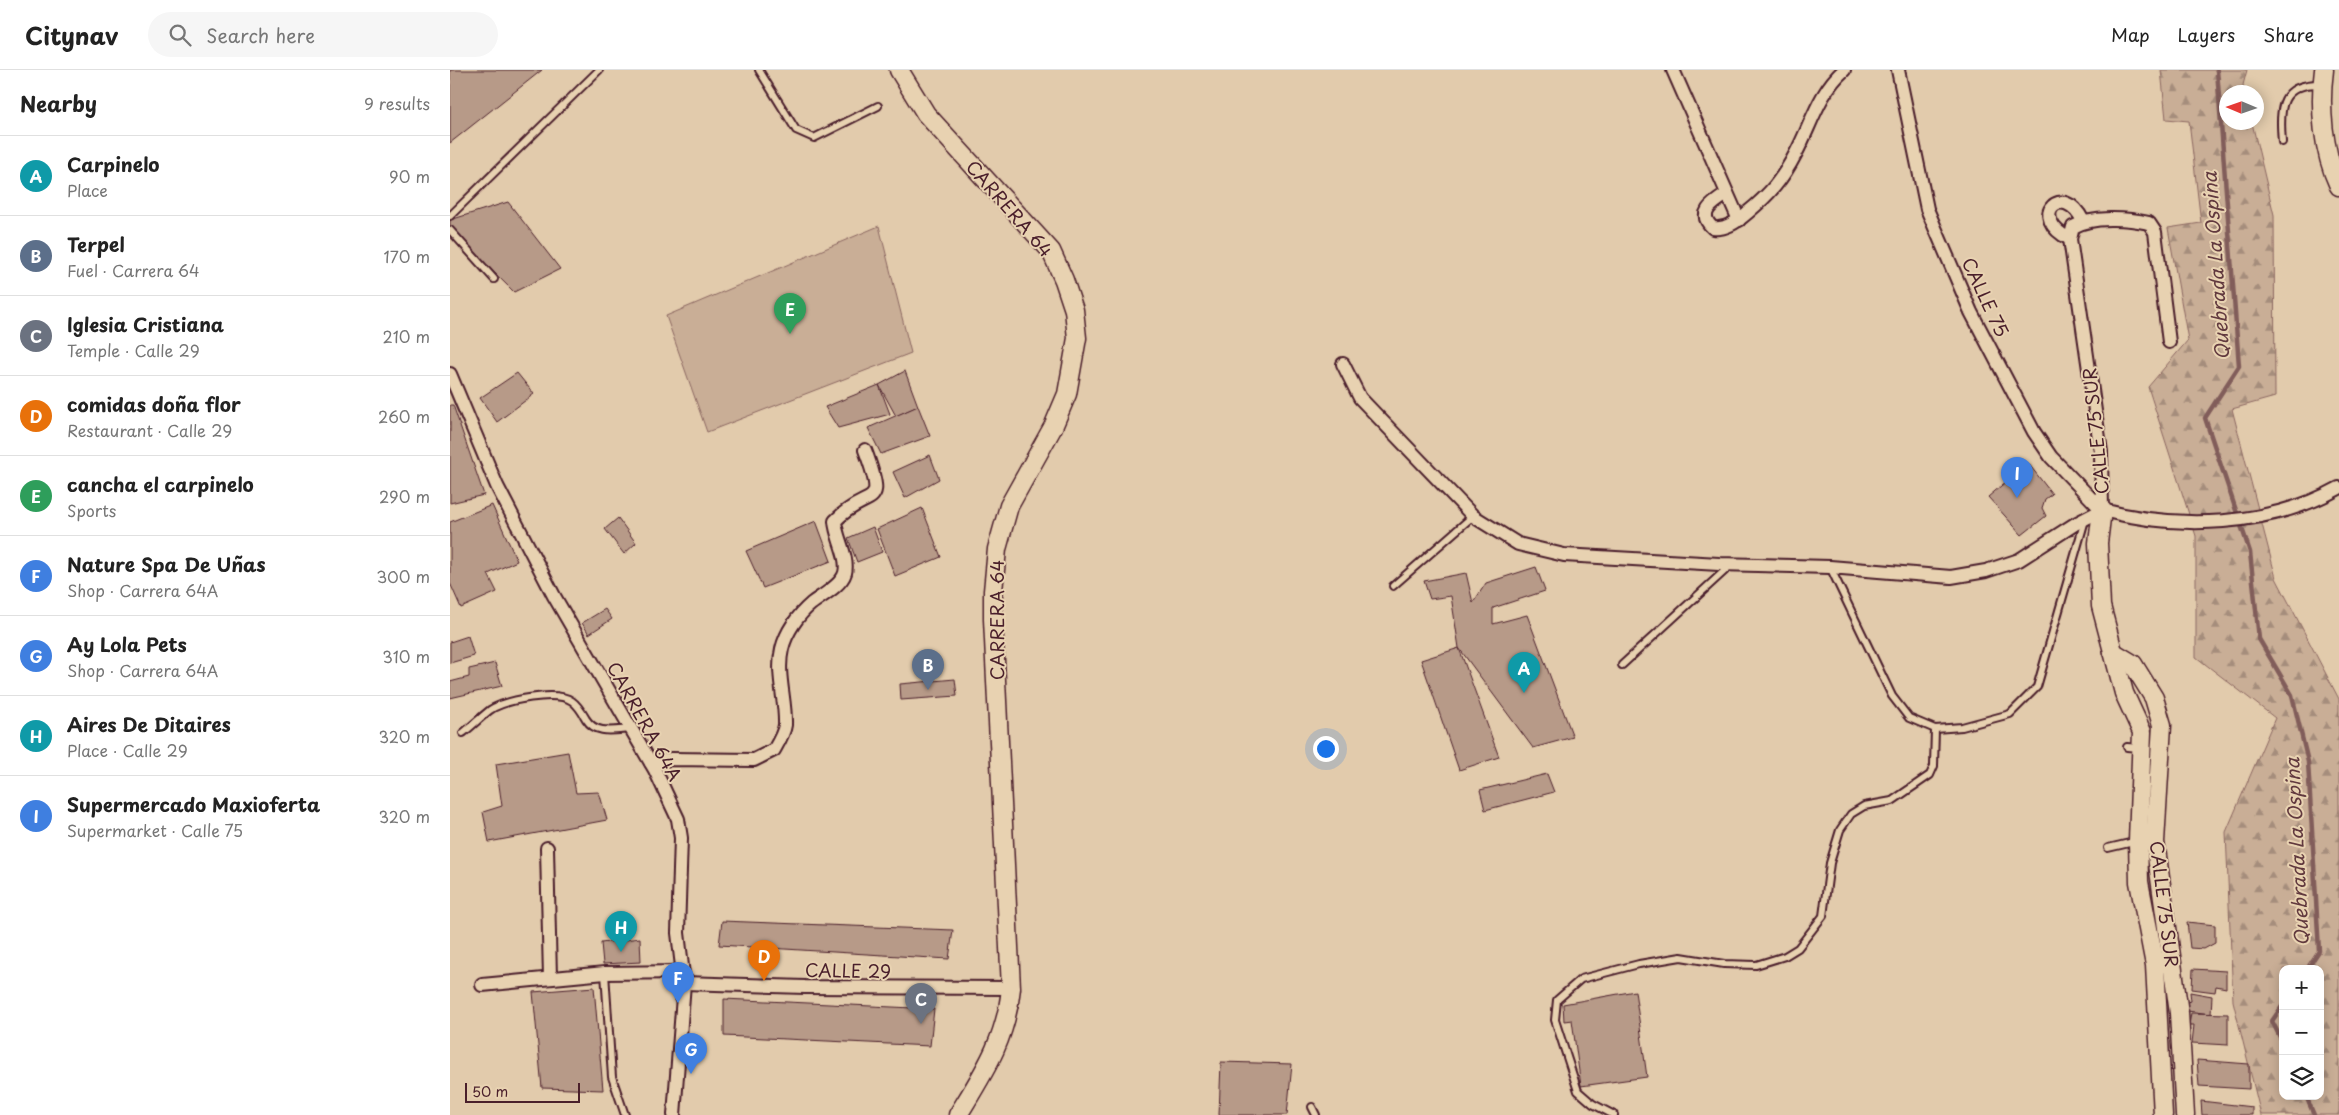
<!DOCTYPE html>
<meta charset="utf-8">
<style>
body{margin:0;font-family:"Playpen Sans",sans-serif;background:#f6f6f6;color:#222}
.controls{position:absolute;right:15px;bottom:15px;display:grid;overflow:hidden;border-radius:10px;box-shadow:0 2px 12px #0003}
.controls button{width:45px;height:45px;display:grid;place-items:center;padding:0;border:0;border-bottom:1px solid #e0e0e0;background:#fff;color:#222;font:25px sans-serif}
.compass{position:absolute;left:1769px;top:15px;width:45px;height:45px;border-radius:50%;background:#fff;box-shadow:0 2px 12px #0003;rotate:272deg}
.scale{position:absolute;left:15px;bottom:12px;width:115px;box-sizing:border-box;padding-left:5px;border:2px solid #4a1f2b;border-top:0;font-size:14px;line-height:18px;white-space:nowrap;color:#4a1f2b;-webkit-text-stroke:4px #e8d2b1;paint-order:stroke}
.you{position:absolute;left:875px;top:678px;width:18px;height:18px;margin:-12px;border:4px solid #fff;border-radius:50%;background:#1a73e8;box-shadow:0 0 0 8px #1a73e833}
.badge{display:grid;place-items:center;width:32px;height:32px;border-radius:50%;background:#c8321e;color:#fff;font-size:16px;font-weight:700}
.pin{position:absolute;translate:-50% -41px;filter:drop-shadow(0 1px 2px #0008)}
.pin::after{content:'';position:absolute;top:26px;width:18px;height:15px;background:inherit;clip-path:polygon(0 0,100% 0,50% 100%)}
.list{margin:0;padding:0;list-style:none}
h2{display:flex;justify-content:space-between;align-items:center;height:65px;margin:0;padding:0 20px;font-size:21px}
h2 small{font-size:16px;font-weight:400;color:#767676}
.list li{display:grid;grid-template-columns:32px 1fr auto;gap:15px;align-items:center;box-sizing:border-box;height:80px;padding:0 20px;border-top:1px solid #e0e0e0}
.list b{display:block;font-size:19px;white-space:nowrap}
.list p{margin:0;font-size:16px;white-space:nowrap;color:#767676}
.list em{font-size:16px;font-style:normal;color:#767676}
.icon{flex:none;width:28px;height:28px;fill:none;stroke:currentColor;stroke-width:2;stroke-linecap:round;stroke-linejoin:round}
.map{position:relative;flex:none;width:1889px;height:1045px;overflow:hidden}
header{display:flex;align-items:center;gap:30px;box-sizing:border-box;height:70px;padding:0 25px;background:#fff;border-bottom:1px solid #e0e0e0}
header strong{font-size:24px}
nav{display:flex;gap:28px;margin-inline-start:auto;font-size:18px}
.search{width:350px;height:45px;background:#f6f6f6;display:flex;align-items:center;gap:12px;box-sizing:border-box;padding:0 18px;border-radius:28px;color:#767676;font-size:19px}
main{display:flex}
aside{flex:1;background:#fff}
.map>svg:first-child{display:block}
.forest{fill:url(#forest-firs);stroke:#8a6660;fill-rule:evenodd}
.park{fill:#c9ae96;stroke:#8a6660}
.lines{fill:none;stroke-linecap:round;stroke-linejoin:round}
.stream{stroke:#815d5a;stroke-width:4.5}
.building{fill:#b79a88;stroke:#4a1f2b}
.lane-casing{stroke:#4a1f2b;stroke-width:10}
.street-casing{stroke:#4a1f2b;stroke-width:16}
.secondary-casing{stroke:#4a1f2b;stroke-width:21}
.lane{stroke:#e8d2b1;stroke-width:6}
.street{stroke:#e8d2b1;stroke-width:12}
.secondary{stroke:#e8d2b1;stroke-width:18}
.labels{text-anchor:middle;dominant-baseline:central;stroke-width:4;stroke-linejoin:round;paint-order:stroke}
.street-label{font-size:18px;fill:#4a1f2b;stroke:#e8d2b1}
.water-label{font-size:19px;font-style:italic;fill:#61393e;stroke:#e8d2b1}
</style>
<header>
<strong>Citynav</strong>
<div class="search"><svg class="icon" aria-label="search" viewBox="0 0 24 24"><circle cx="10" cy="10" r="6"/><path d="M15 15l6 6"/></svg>Search here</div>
<nav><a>Map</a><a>Layers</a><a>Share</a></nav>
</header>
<main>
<aside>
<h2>Nearby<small>9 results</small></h2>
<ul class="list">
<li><span class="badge" style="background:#0f9aa8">A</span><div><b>Carpinelo</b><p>Place</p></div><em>90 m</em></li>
<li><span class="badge" style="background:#5c6f8a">B</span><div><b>Terpel</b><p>Fuel · Carrera 64</p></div><em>170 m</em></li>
<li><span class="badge" style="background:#6b7280">C</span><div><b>Iglesia Cristiana</b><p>Temple · Calle 29</p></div><em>210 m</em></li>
<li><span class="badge" style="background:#e8710a">D</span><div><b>comidas doña flor</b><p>Restaurant · Calle 29</p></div><em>260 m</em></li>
<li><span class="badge" style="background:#2e9e5b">E</span><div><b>cancha el carpinelo</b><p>Sports</p></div><em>290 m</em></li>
<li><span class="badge" style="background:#3f7fe0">F</span><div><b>Nature Spa De Uñas</b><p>Shop · Carrera 64A</p></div><em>300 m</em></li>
<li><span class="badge" style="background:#3f7fe0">G</span><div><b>Ay Lola Pets</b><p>Shop · Carrera 64A</p></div><em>310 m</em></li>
<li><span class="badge" style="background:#0f9aa8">H</span><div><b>Aires De Ditaires</b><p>Place · Calle 29</p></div><em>320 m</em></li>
<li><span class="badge" style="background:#3f7fe0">I</span><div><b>Supermercado Maxioferta</b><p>Supermarket · Calle 75</p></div><em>320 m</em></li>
</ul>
</aside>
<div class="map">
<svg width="1889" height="1045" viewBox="0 0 1889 1045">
<defs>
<pattern id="forest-firs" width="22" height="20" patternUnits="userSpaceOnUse" patternTransform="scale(1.25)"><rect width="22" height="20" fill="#c9ae96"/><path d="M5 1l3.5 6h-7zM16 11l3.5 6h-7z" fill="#a58d7b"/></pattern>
</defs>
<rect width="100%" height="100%" fill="#e2cbac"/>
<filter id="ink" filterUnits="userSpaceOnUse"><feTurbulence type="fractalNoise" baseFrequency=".02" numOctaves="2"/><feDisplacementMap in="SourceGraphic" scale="10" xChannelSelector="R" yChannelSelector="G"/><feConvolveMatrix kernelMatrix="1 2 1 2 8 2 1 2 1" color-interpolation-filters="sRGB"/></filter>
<g filter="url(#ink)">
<path class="forest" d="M1711 0H1797L1793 15 1795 22H1776V52L1802 53 1824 145 1825 327 1782 339 1826 508 1889 629V1045H1811L1783 931 1776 762 1825 648 1746 587V466L1698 317 1738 270 1718 158 1751 153 1739 51 1716 49ZM1833 899H1870V1026H1833Z"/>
<path class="park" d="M429 156 461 283 257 362 216 246Z"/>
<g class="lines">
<g class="stream">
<path d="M1767 0 1789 296 1755 348 1800 482 1809 569 1842 625 1858 692 1869 881 1857 899"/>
<path d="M1833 935 1822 951 1833 973"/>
<path d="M1856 1026 1864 1045"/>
</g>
</g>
<g class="building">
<path d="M0 0H92L0 73Z"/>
<path d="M58 132 110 199 64 222 0 159V150Z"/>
<path d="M455 301 468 336 446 346 429 315Z"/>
<path d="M67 303 84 324 47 352 30 328Z"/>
<path d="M429 315 440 344 388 358 375 337Z"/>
<path d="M0 335H3L34 425 0 433Z"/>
<path d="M468 336 480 366 431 384 418 358Z"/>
<path d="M480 385 489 409 455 428 443 402Z"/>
<path d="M1578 393 1602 424 1595 429 1592 438 1596 446 1572 465 1538 427Z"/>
<path d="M42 435 67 491 38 504 47 522 11 538 0 513V452Z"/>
<path d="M472 438 491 487 445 506 427 459Z"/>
<path d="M168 448 186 473 174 484 155 459Z"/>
<path d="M366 451 381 491 313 518 296 481Z"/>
<path d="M423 457 432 482 407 492 398 468Z"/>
<path d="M1086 497 1095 521 1043 538V554L1077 545 1123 667 1083 678 1009 578 1001 526 980 529 974 511 1016 503 1023 533 1036 513Z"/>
<path d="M155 539 162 549 139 564 132 553Z"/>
<path d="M18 566 24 586 0 593V572Z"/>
<path d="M1009 578 1049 687 1009 700 971 590Z"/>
<path d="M45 593 52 616 0 628V612L19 607V599Z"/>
<path d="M505 609 507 626 451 630 450 614Z"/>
<path d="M118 682 126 723 149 722 157 750 39 772 33 742 52 736 46 694Z"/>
<path d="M1097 704 1104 722 1035 740 1030 720Z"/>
<path d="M272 851 503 860 499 889 269 875Z"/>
<path d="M1737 852 1765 855V873L1754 879 1740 878Z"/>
<path d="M190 868 191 892 153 894 151 873Z"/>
<path d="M1743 899 1776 901V918L1766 916 1765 922 1742 919Z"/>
<path d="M144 917 153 1020 92 1018 83 922Z"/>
<path d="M1185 921 1197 1007 1131 1016 1122 950 1114 951 1113 934Z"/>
<path d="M1740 922 1762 926 1761 944 1737 941 1736 932 1741 931Z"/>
<path d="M274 929 484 939 480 976 274 966Z"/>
<path d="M1741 943 1778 944V975L1742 973 1744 955H1739Z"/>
<path d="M1747 990 1799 994V1019L1749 1016Z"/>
<path d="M771 992 842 994 837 1045H769Z"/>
<path d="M1751 1031 1802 1037V1045H1752Z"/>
</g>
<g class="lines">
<g class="lane-casing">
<g id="lane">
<path d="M309 0 346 60 364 68 428 36"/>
<path d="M1832 72C1829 37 1830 13 1872 14"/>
<path d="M0 146 149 0"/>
<path d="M0 160 44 209"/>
<path d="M1380 497 1442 626 1459 648 1485 659 1512 657 1560 644 1587 617 1635 450"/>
<path d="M943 516 1023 446"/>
<path d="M1172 595 1281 495"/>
<path d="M13 663C22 656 31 647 40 640 55 630 106 620 122 631 128 635 132 642 136 649 146 665 164 660 181 659"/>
<path d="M1677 677 1690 678"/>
<path d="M1658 778 1688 771"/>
<path d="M155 903 162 1007 175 1045"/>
<path d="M862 1037 866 1045"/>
<path d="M1164 1045 1143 1034 1128 1021 1105 950 1107 930 1131 909 1189 894 1231 887 1274 894 1306 895 1335 886 1348 878 1373 846 1380 793 1390 760 1401 744 1414 736 1442 731 1480 705 1484 696 1485 659"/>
</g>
</g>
<g class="street-casing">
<g id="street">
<path d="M1223 0 1289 150"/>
<path d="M1448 0 1477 139 1521 242 1584 362 1601 387 1652 440"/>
<path d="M1277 124C1263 133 1246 143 1263 158 1276 160 1288 151 1297 143 1320 124 1332 110 1346 83 1361 55 1369 22 1394 0"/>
<path d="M1620 169C1576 147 1613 110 1633 151"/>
<path d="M893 294 910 328 1023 446 1068 474 1114 485 1269 494 1380 497 1501 507 1536 501 1569 490 1625 454 1652 440"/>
<path d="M0 304 47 416 104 526 205 700 228 749 231 768 228 863 234 913 224 1045"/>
<path d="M1652 440 1651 382 1620 169 1623 157C1642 146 1677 148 1699 153L1705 162 1719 272"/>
<path d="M1652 440C1729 460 1819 457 1889 418"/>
<path d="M201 693 221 689 304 690 324 680C328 673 334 663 335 655 336 630 326 604 332 579 336 562 348 545 361 534 371 526 391 516 395 503 399 487 386 468 385 451 418 416 439 444 415 380"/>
<path d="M97 778 100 908"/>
<path d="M234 913 355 917 561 918"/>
<path d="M32 915 155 903 231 902"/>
</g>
</g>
<g class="secondary-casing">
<g id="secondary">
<path d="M449 0 476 44 601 181 614 210 624 240 627 268 617 324 603 357 559 436 547 479 543 521V549L561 918C556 970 534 1002 508 1045"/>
<path d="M1874 0C1869 37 1873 82 1889 116"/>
<path d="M1652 440 1648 473 1651 536 1674 623 1692 662 1688 771 1689 812 1705 895 1713 1045"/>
<path d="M1663 582 1683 594 1704 628 1712 655 1705 772 1729 943 1735 1045"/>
</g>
</g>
<use href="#lane" class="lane"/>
<use href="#street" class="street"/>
<use href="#secondary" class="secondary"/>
</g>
</g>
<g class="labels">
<g class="street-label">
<text transform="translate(560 138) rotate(49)">CARRERA 64</text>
<text transform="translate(1536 227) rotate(65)">CALLE 75</text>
<text transform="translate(1645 361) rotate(-96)">CALLE 75 SUR</text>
<text transform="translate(546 550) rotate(-90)">CARRERA 64</text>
<text transform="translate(195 651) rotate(61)">CARRERA 64A</text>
<text transform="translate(1715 834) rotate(83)">CALLE 75 SUR</text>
<text transform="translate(398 900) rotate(1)">CALLE 29</text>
</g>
<g class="water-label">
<text transform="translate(1765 196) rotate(-94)">Quebrada La Ospina</text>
<text transform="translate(1846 782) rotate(-93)">Quebrada La Ospina</text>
</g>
</g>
</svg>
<div class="controls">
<button>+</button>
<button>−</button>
<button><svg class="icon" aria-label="layers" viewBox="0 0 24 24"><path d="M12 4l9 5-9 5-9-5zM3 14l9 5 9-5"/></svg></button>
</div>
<svg class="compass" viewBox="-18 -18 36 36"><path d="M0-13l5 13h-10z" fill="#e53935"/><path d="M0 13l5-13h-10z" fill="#767676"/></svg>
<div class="scale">50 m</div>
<div class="you"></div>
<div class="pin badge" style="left:1074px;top:623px;background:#0f9aa8">A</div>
<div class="pin badge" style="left:478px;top:620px;background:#5c6f8a">B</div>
<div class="pin badge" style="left:471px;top:954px;background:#6b7280">C</div>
<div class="pin badge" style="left:314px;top:911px;background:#e8710a">D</div>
<div class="pin badge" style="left:340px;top:264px;background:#2e9e5b">E</div>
<div class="pin badge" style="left:228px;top:933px;background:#3f7fe0">F</div>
<div class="pin badge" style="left:241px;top:1004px;background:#3f7fe0">G</div>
<div class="pin badge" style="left:171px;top:882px;background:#0f9aa8">H</div>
<div class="pin badge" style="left:1567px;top:428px;background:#3f7fe0">I</div>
</div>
</main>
